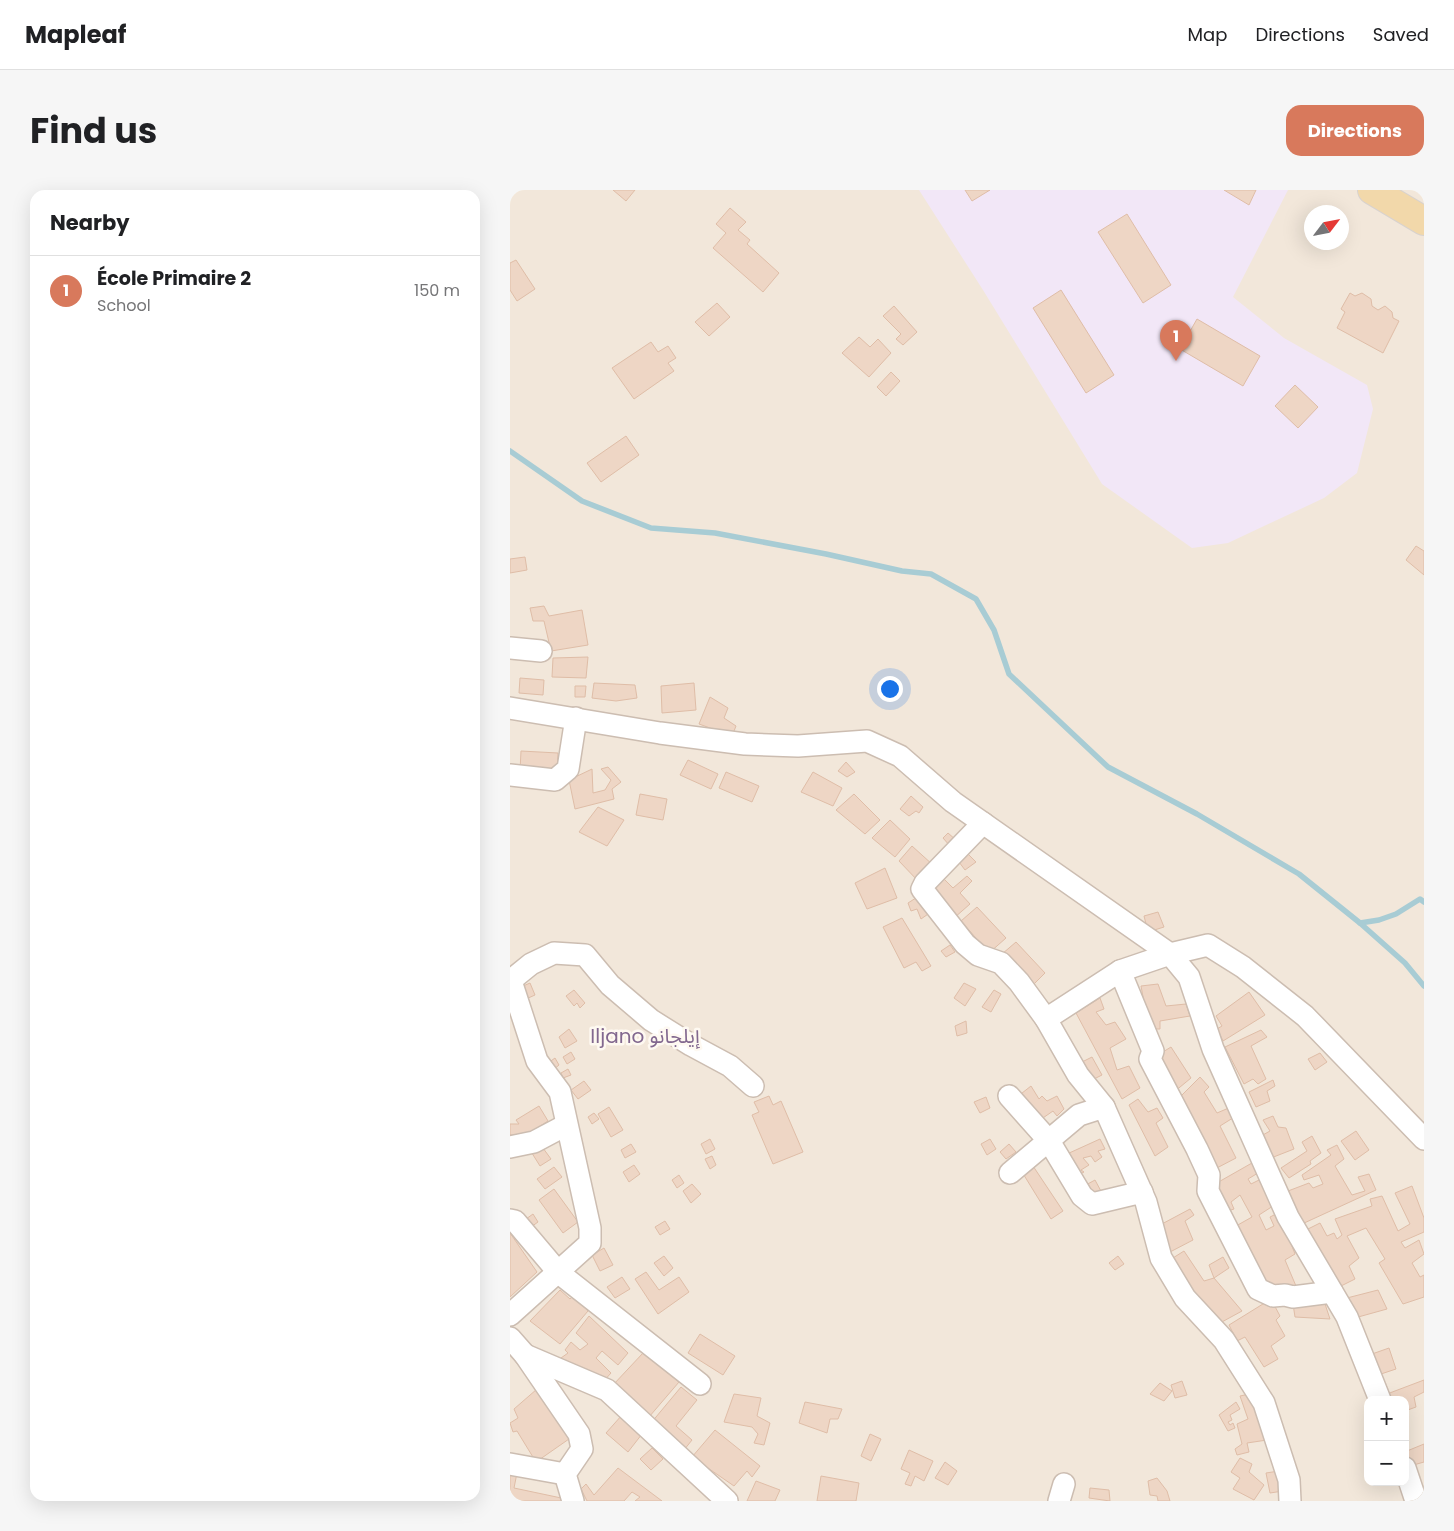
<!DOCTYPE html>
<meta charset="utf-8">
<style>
body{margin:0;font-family:Poppins,"Noto Sans Arabic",sans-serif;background:#f6f6f6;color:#202124}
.controls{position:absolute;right:15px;bottom:15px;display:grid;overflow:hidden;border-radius:10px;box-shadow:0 5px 20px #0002}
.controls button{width:45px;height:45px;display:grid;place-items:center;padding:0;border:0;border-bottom:1px solid #e0e0e0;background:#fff;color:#202124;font:25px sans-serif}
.compass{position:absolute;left:794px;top:15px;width:45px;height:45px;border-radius:50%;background:#fff;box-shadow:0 5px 20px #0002;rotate:58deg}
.you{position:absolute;left:379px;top:498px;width:18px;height:18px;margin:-12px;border:4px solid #fff;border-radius:50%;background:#1a73e8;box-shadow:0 0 0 8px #1a73e833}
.badge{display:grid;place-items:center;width:32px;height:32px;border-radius:50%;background:#d8795c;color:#fff;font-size:16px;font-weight:700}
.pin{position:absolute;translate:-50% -41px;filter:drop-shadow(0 1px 2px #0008)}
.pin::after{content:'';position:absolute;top:26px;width:18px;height:15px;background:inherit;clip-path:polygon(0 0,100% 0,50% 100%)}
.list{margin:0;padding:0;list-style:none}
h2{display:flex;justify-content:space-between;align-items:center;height:65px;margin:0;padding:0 20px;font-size:21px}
h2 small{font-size:16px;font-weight:400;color:#757577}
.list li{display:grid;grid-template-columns:32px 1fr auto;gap:15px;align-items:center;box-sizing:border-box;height:70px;padding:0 20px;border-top:1px solid #e0e0e0}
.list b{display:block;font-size:19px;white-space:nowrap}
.list p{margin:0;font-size:16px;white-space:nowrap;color:#757577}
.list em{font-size:16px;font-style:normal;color:#757577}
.map{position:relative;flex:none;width:914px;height:1311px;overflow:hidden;border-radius:15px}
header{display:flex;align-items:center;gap:30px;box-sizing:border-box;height:70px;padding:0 25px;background:#fff;border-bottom:1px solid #e0e0e0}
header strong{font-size:24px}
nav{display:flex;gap:28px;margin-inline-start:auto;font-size:18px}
.intro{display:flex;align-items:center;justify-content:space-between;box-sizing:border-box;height:120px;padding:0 30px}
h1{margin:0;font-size:35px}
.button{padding:12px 22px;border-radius:15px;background:#d8795c;color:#fff;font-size:18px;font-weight:700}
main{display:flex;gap:30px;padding:0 30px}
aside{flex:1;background:#fff;border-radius:15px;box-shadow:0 5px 20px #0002}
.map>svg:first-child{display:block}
.residential{fill:#f2e7da;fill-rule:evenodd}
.education{fill:#f2e7f7}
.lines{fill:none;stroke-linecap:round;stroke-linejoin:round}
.stream{stroke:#a8ccd4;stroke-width:5.5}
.building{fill:#eed6c5;stroke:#dfbda7}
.minor-casing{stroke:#ccbdb1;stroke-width:24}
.major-casing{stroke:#d8d2ce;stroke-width:30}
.minor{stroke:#fff;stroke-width:21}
.major{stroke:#f2d8aa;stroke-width:28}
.labels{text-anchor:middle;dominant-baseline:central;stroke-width:5;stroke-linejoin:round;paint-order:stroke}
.quarter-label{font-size:20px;fill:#82688f;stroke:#fef9f1}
</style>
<header>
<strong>Mapleaf</strong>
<nav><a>Map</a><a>Directions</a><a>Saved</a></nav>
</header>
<div class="intro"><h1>Find us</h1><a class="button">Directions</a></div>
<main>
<aside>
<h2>Nearby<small></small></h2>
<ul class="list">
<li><span class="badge">1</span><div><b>École Primaire 2</b><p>School</p></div><em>150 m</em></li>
</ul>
</aside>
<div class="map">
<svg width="914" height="1311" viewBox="0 0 914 1311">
<rect width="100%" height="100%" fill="#fbf5eb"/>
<path class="residential" d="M0 0H914V1311H0ZM802 22H832V52H802ZM858 1210H895V1292H858Z"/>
<path class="education" d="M409 0H778L723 107 774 148 857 195 863 219 847 283 814 308 718 353 682 358 592 294 473 100Z"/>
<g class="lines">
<g class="stream">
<path d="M0 261 72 311 141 338 205 343 316 364 392 381 421 384 466 409 484 440 499 484 598 577 687 624 789 684 850 733 895 773 914 796"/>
<path d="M850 733 869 730 886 724 910 709 914 712"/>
</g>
</g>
<g class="building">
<path d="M103 0H125L116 11Z"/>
<path d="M455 0H480L462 11Z"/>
<path d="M714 0H746L739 15Z"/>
<path d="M220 18 236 32 228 40 240 50 237 54 269 83 253 102 203 58 216 43 206 34Z"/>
<path d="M617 24 661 95 633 113 588 42Z"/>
<path d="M6 70 25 99 7 111 0 100V73Z"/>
<path d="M551 100 604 185 576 203 523 118Z"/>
<path d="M840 103 845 106 852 103 861 109 862 116 868 120 875 116 882 122 883 128 889 131 873 163 827 138 835 122 831 119Z"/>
<path d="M207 113 220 127 199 146 185 132Z"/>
<path d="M384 116 407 142 393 155 386 149 391 144 373 126Z"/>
<path d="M687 129 750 166 733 196 670 159Z"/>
<path d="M349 147 360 157 368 149 381 163 359 187 332 163Z"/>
<path d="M141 152 148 162 158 156 166 168 158 173 164 181 124 209 102 178Z"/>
<path d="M381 182 390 191 376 206 367 197Z"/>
<path d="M785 195 808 217 788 238 765 216Z"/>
<path d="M116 246 129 265 91 292 77 273Z"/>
<path d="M906 356 914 361V385L896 370Z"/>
<path d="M15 367 17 380 0 383V369Z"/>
<path d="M34 416 39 426 72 420 78 455 41 461 34 431H23L20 418Z"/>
<path d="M78 467 76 488 42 487 43 468Z"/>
<path d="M10 488 34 490 33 505 9 503Z"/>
<path d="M84 493 125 495 127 508 106 511 82 508Z"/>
<path d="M184 493 186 520 152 523 151 496Z"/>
<path d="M65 496H76L75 507H65Z"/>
<path d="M200 507 218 518 214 528 226 536 222 546 189 534Z"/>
<path d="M11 561 48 563 47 583 10 581Z"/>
<path d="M178 570 208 584 201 599 170 585Z"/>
<path d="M336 572 345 582 337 587 328 581Z"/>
<path d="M98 577 111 592 102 599 104 609 65 619 59 590 82 579 83 603 95 600 101 590 91 579Z"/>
<path d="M216 582 249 596 242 612 209 598Z"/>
<path d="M303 582 332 598 323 616 291 602Z"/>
<path d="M130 604 157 609 153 630 126 625Z"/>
<path d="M344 604 370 630 355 644 326 620Z"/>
<path d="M401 606 413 617 409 623 406 621 399 626 390 619Z"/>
<path d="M88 617 114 630 97 656 69 642Z"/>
<path d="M380 630 400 649 385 667 362 648Z"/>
<path d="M438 643 446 650 440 656 433 648Z"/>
<path d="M402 656 423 675 409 692 389 671Z"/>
<path d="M457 663 466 672 455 680 449 672Z"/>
<path d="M375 678 387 708 357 719 345 693Z"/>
<path d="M457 686 462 691 450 703 460 714 444 728 418 700 432 687 443 698Z"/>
<path d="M409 706 421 722 411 729 407 719 401 721 398 713Z"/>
<path d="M467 717 496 748 479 763 451 731Z"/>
<path d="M648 722 654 737 638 742 634 726Z"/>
<path d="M392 728 421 776 412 781 406 772 394 778 373 737Z"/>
<path d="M506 752 535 783 522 796 492 764Z"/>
<path d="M440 755 445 762 436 767 431 761Z"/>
<path d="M20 793 25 805 16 809 11 797Z"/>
<path d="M454 793 466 799 455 816 444 808Z"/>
<path d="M648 794 656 816 676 814 680 826 650 831V839H639L631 796Z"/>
<path d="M64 800 75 813 70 818 67 813 64 816 56 806Z"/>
<path d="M484 800 491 804 481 822 472 817Z"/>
<path d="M739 802 755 825 713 851 707 839 712 836 706 826Z"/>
<path d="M590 808 594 819 586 822 596 835 605 832 616 849 600 858 607 880 619 876 630 898 612 909 566 823Z"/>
<path d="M456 831 457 843 447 846 445 836Z"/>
<path d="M59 839 67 851 55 858 49 847Z"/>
<path d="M751 840 757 847 741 856 756 889 748 894 743 889 734 894 715 857Z"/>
<path d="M661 857 681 888 664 902 648 865Z"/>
<path d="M61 862 65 869 57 874 53 867Z"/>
<path d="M810 863 817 872 805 880 798 869Z"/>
<path d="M582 867 592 885 580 891 568 874Z"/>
<path d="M45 868 49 875 43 880 38 873Z"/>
<path d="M58 879 61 885 53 888 51 883Z"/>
<path d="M690 887 699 897 694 902 707 923 721 917 726 926 710 936 726 968 703 980 668 909Z"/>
<path d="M763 890 765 896 757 901 760 911 746 917 739 902Z"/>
<path d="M74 891 81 900 68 909 61 900Z"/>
<path d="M521 896 529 909 532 906 537 911 547 906 554 919 547 926 543 921 530 930 507 907Z"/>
<path d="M259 906 263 915 271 911 293 962 263 974 242 925 249 922 244 912Z"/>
<path d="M476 907 480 918 470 923 464 912Z"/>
<path d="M628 909 638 922 647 918 653 928 646 933 658 957 645 966 619 915Z"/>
<path d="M29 916 38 931 16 945H0V934H9L6 930Z"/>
<path d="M99 917 113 940 101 947 88 924Z"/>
<path d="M84 923 89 929 82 934 78 927Z"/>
<path d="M763 926 768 937 776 938 784 959 761 968 751 946 760 941 753 930Z"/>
<path d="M846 941 859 960 845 970 831 951Z"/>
<path d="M802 946 811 963 800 971 801 974 779 988 771 978 797 961 792 952Z"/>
<path d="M200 949 205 959 196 964 191 954Z"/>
<path d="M480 949 486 959 477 965 471 954Z"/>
<path d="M590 949 595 959 588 961 592 967 585 972 581 966 573 968 579 975 571 980 574 982 566 986 557 964Z"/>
<path d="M30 954 41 969 30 976 20 960Z"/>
<path d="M121 954 126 962 115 968 111 960Z"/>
<path d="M499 954 506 962 496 969 490 962Z"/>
<path d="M827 955 834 969 825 976 842 1005 855 1001 848 987 859 984 866 1000 792 1034 778 1001 799 993 803 998 813 994 809 985 794 990 792 985 821 965 817 960Z"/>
<path d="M202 966 206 975 200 979 195 969Z"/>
<path d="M749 969 753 980 738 989 741 994 749 990 763 1016 749 1025 756 1040 764 1036 760 1027 766 1024 775 1043 781 1041 785 1050 780 1051 785 1064 775 1070 786 1096 767 1102 760 1092 753 1095 726 1036 742 1027 730 1005 721 1012 724 1019 718 1021 705 994Z"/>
<path d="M124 975 130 984 119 992 113 982Z"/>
<path d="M523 976 553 1021 541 1029 512 982Z"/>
<path d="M44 977 52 987 35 999 27 989Z"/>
<path d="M169 985 174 993 167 998 162 990Z"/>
<path d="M585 990 592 1003 583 1008 574 996Z"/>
<path d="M182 994 191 1004 181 1013 173 1001Z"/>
<path d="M902 996 914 1028V1042L891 1052 895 1058 909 1050 914 1064 902 1073 910 1087 914 1085V1107L893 1114 869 1073 875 1069 856 1038 837 1046 849 1068 839 1076 845 1089 829 1097 794 1041 810 1033 817 1046 824 1043 827 1049 832 1045 825 1029 862 1016 860 1009 872 1006 888 1041 900 1034 885 1003Z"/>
<path d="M44 999 68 1032 53 1043 29 1010Z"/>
<path d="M680 1019 684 1025 675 1031 683 1050 660 1062 650 1035Z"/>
<path d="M23 1024 28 1032 21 1037 16 1029Z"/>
<path d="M155 1031 160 1039 150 1045 145 1037Z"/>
<path d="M0 1043 27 1082 0 1107Z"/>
<path d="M94 1058 103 1075 90 1081 82 1065Z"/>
<path d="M674 1061 694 1091 704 1088 732 1121 710 1133 655 1073Z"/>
<path d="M154 1066 163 1078 154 1086 144 1073Z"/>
<path d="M608 1066 614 1074 605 1080 599 1073Z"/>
<path d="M713 1067 719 1078 704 1088 699 1075Z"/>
<path d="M136 1082 149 1100 169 1087 179 1102 148 1124 125 1089Z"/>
<path d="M112 1087 120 1099 105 1108 97 1097Z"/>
<path d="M50 1100 60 1109 63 1106 78 1121 50 1154 20 1131Z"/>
<path d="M868 1100 877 1119 841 1129 833 1109Z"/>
<path d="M761 1109 770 1126 766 1130 775 1146 761 1156 768 1169 754 1177 735 1147 727 1151 719 1135Z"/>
<path d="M814 1111 820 1129 785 1127 783 1114Z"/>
<path d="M79 1126 118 1163 108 1175 92 1161 86 1168 101 1183 92 1193 59 1181 51 1168 58 1163 55 1160 61 1152 70 1160 78 1154 66 1143Z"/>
<path d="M190 1144 225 1166 213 1185 178 1163Z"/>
<path d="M879 1158 886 1179 868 1185 862 1164Z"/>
<path d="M133 1163 169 1192 139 1227 103 1195Z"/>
<path d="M914 1190V1202L904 1207 906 1217 895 1221V1210H879L877 1204Z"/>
<path d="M672 1191 677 1205 665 1208 661 1195Z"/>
<path d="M650 1193 662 1201 654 1211 640 1204Z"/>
<path d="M171 1197 187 1210 166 1236 182 1250 174 1260 141 1233Z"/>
<path d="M27 1199 59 1249 26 1272 7 1241 3 1242 0 1233 8 1228 4 1219Z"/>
<path d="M744 1203 757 1250 737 1253 739 1262 727 1265 725 1259 732 1254 727 1234 738 1229 730 1206Z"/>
<path d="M224 1204 251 1208 247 1226 260 1233 254 1255 244 1253 248 1244 242 1237 214 1232Z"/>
<path d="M295 1212 332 1219 328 1229H320L317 1243 289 1233Z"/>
<path d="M726 1212 730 1219 720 1225 722 1230 718 1232 720 1235 723 1233 725 1238 718 1241 709 1225Z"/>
<path d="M112 1225 132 1244 118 1262 96 1243Z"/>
<path d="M205 1240 250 1276 242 1287 237 1281 224 1296 182 1267Z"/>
<path d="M360 1244 371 1249 361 1271 351 1266Z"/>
<path d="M914 1254V1272L900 1276 897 1261Z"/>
<path d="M142 1258 153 1269 141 1280 130 1269Z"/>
<path d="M399 1260 423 1271 414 1291 405 1286 401 1296 395 1294 400 1283 391 1279Z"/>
<path d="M730 1268 742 1274 739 1282 754 1295 744 1310 723 1299 730 1288 721 1282Z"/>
<path d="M435 1272 447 1281 438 1295 425 1288Z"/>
<path d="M108 1278 152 1311H125L130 1307 122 1302 114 1311H77L71 1299 76 1294 84 1305Z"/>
<path d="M769 1281 773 1301 760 1303 756 1283Z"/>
<path d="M7 1283 4 1298 56 1309 55 1311H0V1284Z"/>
<path d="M311 1286 349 1293 346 1311H307Z"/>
<path d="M647 1288 657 1301 660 1311H648L647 1306 640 1305 638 1291Z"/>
<path d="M246 1291 270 1300 265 1311H237Z"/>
<path d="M580 1298 599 1300 600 1311 579 1308Z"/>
</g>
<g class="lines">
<g class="minor-casing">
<g id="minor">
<path d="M0 458 31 461"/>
<path d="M0 518 150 543 235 554 288 556 357 551 390 566 443 612 660 764 679 787 703 859 778 1027 837 1127 870 1210"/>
<path d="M0 585 45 590 58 579 66 528"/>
<path d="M473 633 415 693 412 699 455 754 468 765 491 773 509 792 536 829 568 885 594 917 636 1012 651 1068 675 1108 714 1150 754 1213 779 1290 780 1311"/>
<path d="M610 781 643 861 640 869 687 959 699 985 698 1001 748 1099 763 1106 775 1105 783 1107 822 1102"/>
<path d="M0 791 21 774 44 763 75 765 100 795 141 830 181 855 220 876 243 896"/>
<path d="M536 829 610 781 660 764 698 755 733 777 795 826 914 949"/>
<path d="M499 906 539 951 572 1006 582 1014 632 1002"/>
<path d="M0 957 24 952 56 935"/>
<path d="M500 983 569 925 594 917"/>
<path d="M0 1030 5 1031 49 1083 190 1194"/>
<path d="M0 1125 80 1053V1038L50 902 27 871 1 791"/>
<path d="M0 1148 15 1165 69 1244 72 1259 55 1284 63 1311"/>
<path d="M15 1165 97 1200 217 1311"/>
<path d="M0 1274 55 1284"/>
<path d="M895 1278 906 1311"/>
<path d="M549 1311 554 1294"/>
</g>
</g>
<g class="major-casing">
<path id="major" d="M862 0 914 31"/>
</g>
<use href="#minor" class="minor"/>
<use href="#major" class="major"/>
</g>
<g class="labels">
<g class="quarter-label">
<text x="135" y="846">Iljano إيلجانو</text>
</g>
</g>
</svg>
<div class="controls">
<button>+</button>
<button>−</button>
</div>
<svg class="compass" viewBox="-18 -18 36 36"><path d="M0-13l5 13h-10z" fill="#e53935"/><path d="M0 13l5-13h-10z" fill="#757577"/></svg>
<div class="you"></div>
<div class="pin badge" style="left:666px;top:171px">1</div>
</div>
</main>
